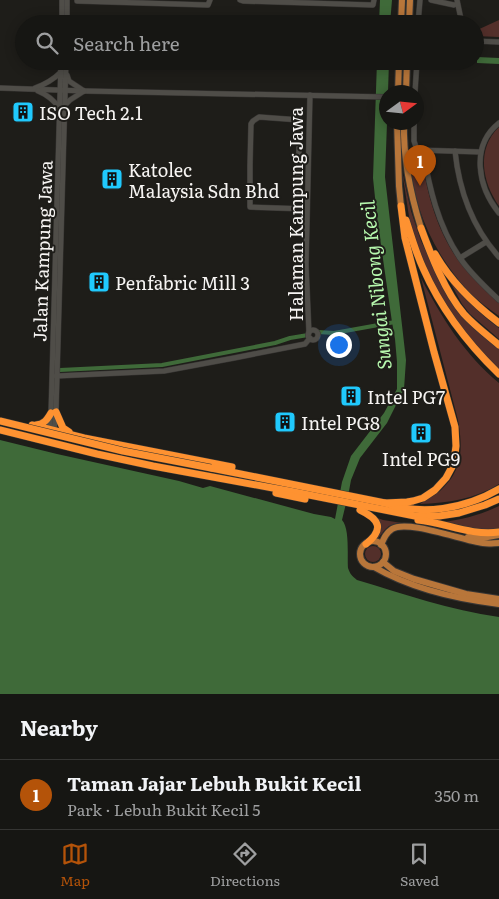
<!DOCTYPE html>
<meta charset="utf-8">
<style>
body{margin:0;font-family:Literata,serif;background:#1f1f1c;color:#f1f3f6}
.compass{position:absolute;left:379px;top:85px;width:45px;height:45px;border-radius:50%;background:#161613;box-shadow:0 2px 12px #0003;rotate:75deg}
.you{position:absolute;left:338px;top:344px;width:18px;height:18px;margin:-12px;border:4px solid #fff;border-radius:50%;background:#1a73e8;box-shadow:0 0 0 8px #1a73e833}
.badge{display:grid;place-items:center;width:32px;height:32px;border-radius:50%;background:#b45309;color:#fff;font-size:16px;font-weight:700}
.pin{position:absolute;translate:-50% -41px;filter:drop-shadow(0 1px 2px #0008)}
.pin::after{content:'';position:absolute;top:26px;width:18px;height:15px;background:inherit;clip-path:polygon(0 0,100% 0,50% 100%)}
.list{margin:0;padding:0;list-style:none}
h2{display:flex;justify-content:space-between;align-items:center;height:65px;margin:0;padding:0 20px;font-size:21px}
h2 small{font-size:16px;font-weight:400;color:#9e9fa0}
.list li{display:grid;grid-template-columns:32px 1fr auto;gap:15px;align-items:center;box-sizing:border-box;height:70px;padding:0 20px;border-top:1px solid #353533}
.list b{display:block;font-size:19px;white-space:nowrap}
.list p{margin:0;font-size:16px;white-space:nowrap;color:#9e9fa0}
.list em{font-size:16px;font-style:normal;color:#9e9fa0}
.icon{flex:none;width:28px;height:28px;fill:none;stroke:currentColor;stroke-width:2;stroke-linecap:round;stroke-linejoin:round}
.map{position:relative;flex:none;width:499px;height:694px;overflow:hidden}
.search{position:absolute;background:#161613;box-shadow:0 2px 12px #0003;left:15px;right:15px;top:15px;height:55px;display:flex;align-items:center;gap:12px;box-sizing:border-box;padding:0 18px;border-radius:28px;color:#9e9fa0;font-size:19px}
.sheet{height:135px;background:#161613}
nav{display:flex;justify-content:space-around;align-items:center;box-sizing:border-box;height:70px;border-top:1px solid #353533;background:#161613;font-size:14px;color:#9e9fa0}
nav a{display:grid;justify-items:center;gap:2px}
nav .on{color:#b45309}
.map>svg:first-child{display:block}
.green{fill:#532f2a}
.water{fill:#3f6a39}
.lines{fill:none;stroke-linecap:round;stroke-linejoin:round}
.canal{stroke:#3f6a39;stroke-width:4}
.minor-casing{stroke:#383634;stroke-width:6}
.major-casing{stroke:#383634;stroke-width:8}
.highway-casing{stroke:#383634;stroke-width:8}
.minor{stroke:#4f4d48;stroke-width:5}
.major{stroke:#b8763a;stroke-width:6}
.highway{stroke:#fe9231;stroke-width:7}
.highway-bridge-casing{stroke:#383634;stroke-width:8;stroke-linecap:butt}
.highway-bridge{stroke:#fe9231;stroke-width:7}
.labels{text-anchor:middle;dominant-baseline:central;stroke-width:4;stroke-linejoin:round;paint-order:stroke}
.poi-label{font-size:18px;fill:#f6f4f2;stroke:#1e1d19;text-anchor:start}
.street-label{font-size:18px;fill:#f6f4f2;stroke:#1e1d19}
.water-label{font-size:19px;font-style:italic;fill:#b7f9ae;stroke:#1e1d19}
</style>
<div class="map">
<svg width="499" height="694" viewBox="0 0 499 694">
<rect width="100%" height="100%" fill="#1e1d19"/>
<g class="green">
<path d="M499 20V37L475 36V31Z"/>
<path d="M499 127V206C482 182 476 149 499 127Z"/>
<path d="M421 152C426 190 436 230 459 261 471 276 485 290 499 303V316C489 309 478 301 469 292 433 253 412 206 409 153Z"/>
<path d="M402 171 411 211 421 241 433 265 458 311 467 322 486 339 499 349V370L467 336 439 294 420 254 410 223Z"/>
<path d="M421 278C442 318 464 354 499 383V484C475 499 448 503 420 504 426 499 434 496 440 491 463 470 463 449 458 420Z"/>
<path d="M449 280C464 298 480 314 499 328V339L470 314 462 304Z"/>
<path d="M499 506V530L483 531 442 522C462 520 480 515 499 506Z"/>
<path d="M375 517 383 520 402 523C386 525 387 527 377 540L378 535Z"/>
<circle cx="373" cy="554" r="8"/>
</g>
<g class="water">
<path d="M380 0H392L390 24H379Z"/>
<path d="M477 57 499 58V64L477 63Z"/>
<path d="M377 61H389L388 92H386V122L387 123 385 177 406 360 404 389 387 423 360 458 351 480 349 491 342 520C350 529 347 555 348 568 350 574 352 576 357 580 404 594 450 610 499 617V694H0V440L57 454 179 481 203 488 210 486 314 514 331 517 335 519 342 482 351 456 384 413 397 389V362L395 339 392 322 377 217 373 178Z"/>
</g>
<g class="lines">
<g class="canal">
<path d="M318 332 334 333 395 322"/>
<path d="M60 370 162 365 275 343 290 338 308 335"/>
</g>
<g class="minor-casing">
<g id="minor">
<path d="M240 0 243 1 373 5 374 0"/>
<path d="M431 0 454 5 457 4"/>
<path d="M457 0 462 24"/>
<path d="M77 1 208 5 210 0"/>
<path d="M62 24V0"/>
<path d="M67 24V0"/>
<path d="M418 24 420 0"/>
<path d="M475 41 499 42"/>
<path d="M67 75 69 81 84 91"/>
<path d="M0 88 85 91 386 97"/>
<path d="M35 88C46 84 53 80 61 72"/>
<path d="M38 91C48 95 54 100 60 109"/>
<path d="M415 92 417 61"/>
<path d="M65 105 70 100 84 91"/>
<path d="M414 122V141L417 150 481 152"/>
<path d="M499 123C470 146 478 187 499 213"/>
<path d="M423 150C429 187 438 226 460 258 470 273 485 287 499 300"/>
<path d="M455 151C459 190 473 228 499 257"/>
<path d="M297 209 300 120 259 117 253 121 251 124 250 165V207L307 209"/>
<path d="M460 258 486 242"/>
<circle cx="313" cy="335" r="5"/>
<path d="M309 333 306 265 310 95"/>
<path d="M56 376 164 371 234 358 305 344 310 338"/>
<path d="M49 430 51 413 61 61"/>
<path d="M54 430 56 412 66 61"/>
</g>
</g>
<g class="major-casing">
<g id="major">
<path d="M401 24 402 0"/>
<path d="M409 24 410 0"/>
<path d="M398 92 399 61"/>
<path d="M406 92 407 61"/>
<path d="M397 122 399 186 401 206"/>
<path d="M404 122C403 159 410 193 421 228"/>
<path d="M468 537 482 538 499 535"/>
<circle cx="373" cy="554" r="13"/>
<path d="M381 545C384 538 386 533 392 529 407 519 464 541 483 543 489 544 494 543 499 543"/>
<path d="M383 562 394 571 414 579 466 594 499 599"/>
<path d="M374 567C412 589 457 599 499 604"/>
</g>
</g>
<g class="highway-casing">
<g id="highway">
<path d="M406 220C411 236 416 253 423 268 441 309 467 343 499 374"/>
<path d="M421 228C431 255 445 292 464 314 475 326 487 335 499 345"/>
<path d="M435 254C451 282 474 304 499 323"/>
<path d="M56 412 63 428 69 432"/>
<path d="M32 425 84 438 232 467"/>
<path d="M36 425C44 424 47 420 51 413"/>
<path d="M0 430 97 454 153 466 289 491 415 516H439L459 513 485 505 499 499"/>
<path d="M211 468 385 503C422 516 465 509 499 489"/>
<path d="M276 493 305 499"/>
<path d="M385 503 407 502 413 501 423 498 435 490 446 478 452 467 454 461 456 446 455 427 434 352 405 238 401 206"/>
<path d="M360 510C379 519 385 529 366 544"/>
<path d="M418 520C446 523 471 536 499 532"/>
</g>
</g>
<use href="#minor" class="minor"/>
<use href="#major" class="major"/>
<use href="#highway" class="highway"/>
<g class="highway-bridge-casing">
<path id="highway-bridge" d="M0 421 123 451 211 468"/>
</g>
<use href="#highway-bridge" class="highway-bridge"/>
</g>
<defs>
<g id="building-square" transform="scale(1.125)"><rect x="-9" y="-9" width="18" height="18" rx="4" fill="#20c9fd" stroke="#1e1d19"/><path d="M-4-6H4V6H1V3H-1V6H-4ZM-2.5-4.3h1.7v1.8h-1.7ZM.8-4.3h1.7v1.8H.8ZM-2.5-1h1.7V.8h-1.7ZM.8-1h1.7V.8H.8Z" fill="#111"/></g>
</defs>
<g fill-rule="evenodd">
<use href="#building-square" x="23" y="112"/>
<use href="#building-square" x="112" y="179"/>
<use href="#building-square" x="99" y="282"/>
<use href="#building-square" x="351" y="396"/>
<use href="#building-square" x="285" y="422"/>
<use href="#building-square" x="421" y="433"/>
</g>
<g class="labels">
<g class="poi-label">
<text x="39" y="112">ISO Tech 2.1</text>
<text x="128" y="169">Katolec<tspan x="128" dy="21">Malaysia Sdn Bhd</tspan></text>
<text x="115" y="282">Penfabric Mill 3</text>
<text x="367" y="396">Intel PG7</text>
<text x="301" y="422">Intel PG8</text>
<text x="421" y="458" text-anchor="middle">Intel PG9</text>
</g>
<g class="street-label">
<text transform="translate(295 214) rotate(-90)">Halaman Kampung Jawa</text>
<text transform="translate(42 251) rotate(-88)">Jalan Kampung Jawa</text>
</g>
<g class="water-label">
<text transform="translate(375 285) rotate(-96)">Sungai Nibong Kecil</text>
</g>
</g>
</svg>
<svg class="compass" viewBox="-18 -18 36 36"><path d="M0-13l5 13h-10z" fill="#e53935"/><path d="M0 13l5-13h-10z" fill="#9e9fa0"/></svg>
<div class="you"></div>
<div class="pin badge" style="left:420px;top:186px">1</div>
<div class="search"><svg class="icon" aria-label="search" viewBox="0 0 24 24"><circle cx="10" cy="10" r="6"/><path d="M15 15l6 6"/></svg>Search here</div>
</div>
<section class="sheet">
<h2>Nearby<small></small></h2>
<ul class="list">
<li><span class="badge">1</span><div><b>Taman Jajar Lebuh Bukit Kecil</b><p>Park · Lebuh Bukit Kecil 5</p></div><em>350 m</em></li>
</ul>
</section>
<nav>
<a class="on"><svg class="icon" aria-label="map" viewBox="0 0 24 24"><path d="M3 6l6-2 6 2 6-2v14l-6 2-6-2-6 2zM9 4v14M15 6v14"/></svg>Map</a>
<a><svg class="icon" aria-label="directions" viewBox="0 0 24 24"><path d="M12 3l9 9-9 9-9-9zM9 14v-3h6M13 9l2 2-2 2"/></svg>Directions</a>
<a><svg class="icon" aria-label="saved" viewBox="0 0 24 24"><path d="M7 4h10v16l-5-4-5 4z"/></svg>Saved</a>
</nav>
